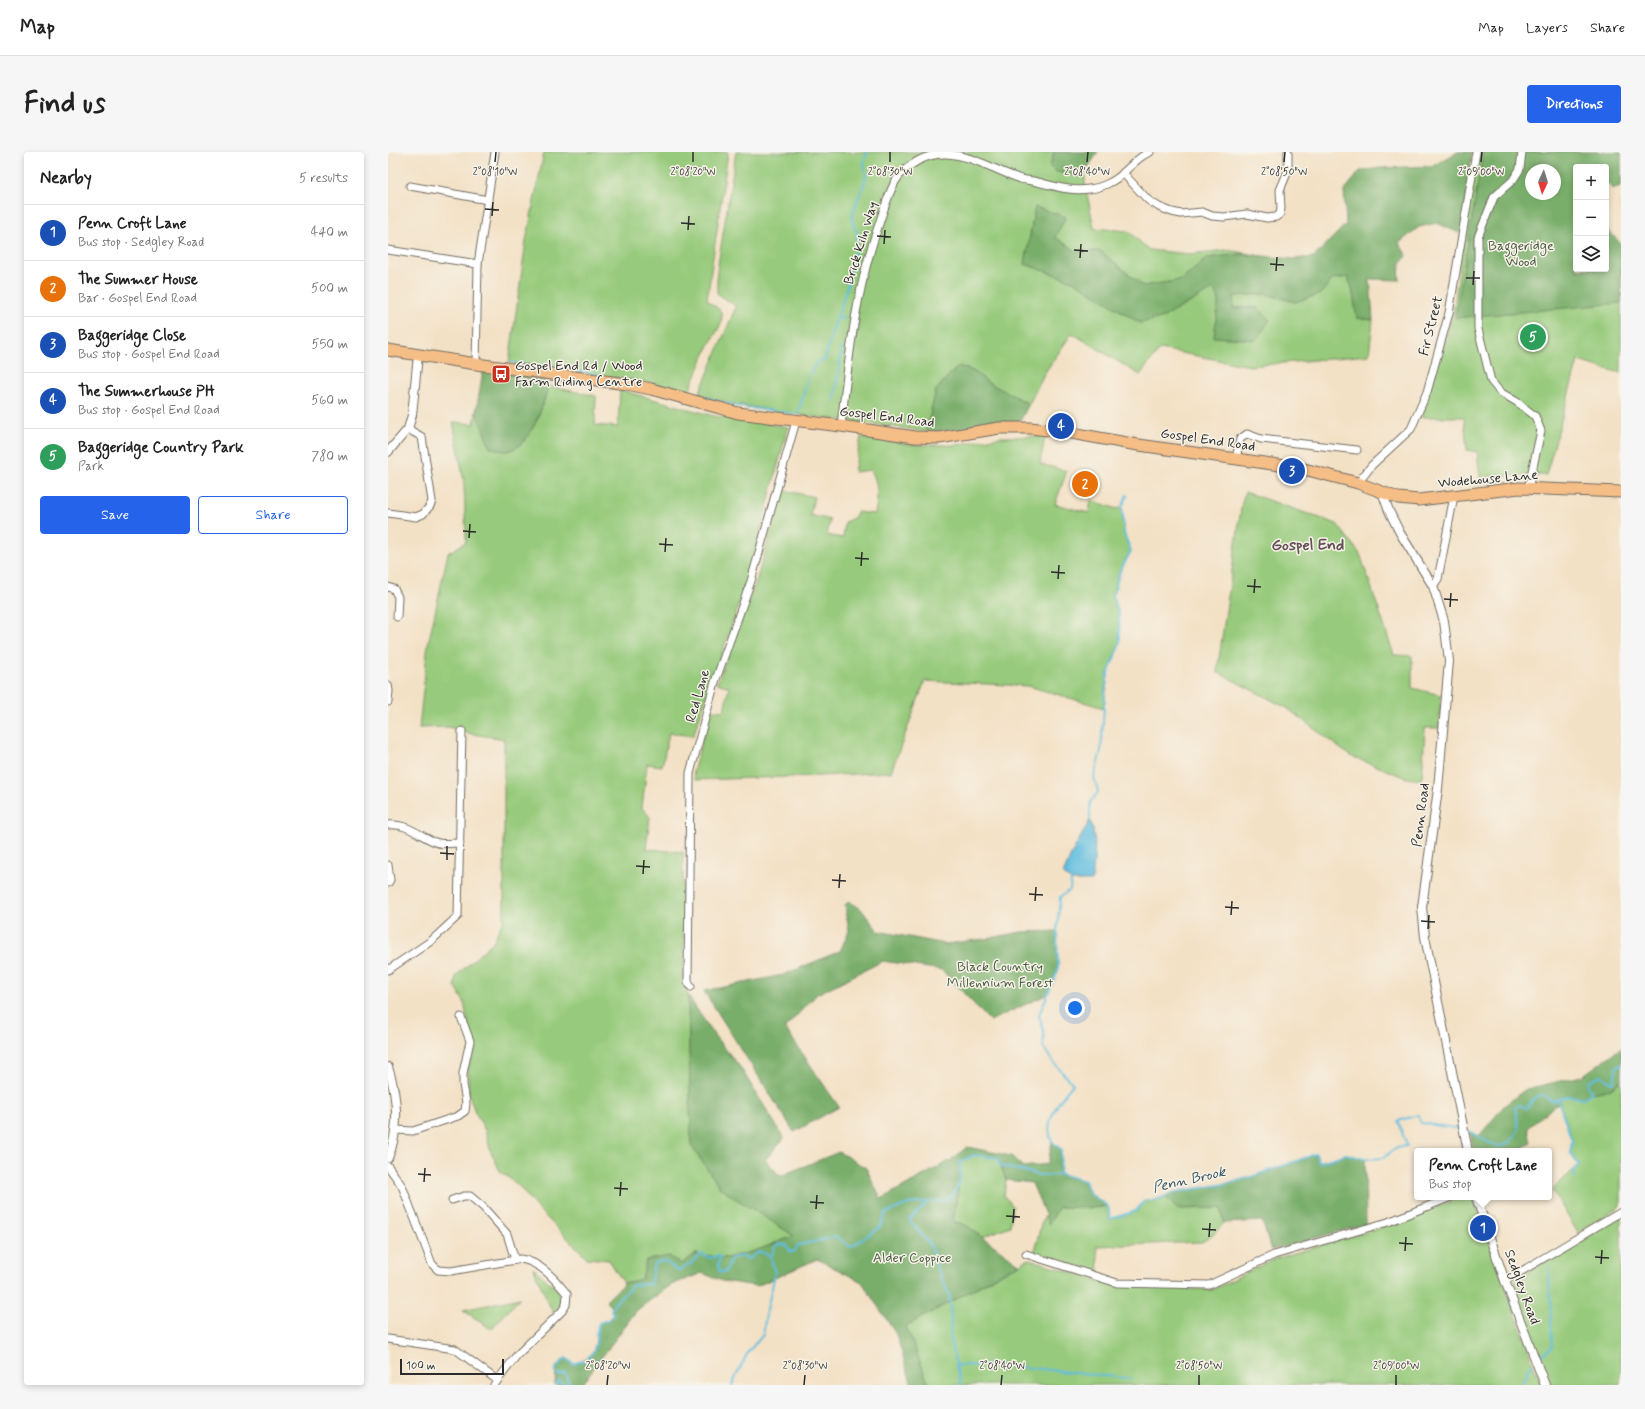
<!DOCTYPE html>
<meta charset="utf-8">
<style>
body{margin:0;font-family:Mynerve,sans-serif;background:#f6f6f6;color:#222}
.controls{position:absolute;right:12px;top:12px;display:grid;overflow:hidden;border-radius:4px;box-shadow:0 2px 6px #0003}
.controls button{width:36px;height:36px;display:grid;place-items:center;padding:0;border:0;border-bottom:1px solid #e0e0e0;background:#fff;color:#222;font:20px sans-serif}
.compass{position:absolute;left:1137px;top:12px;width:36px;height:36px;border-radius:50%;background:#fff;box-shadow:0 2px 6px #0003;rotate:184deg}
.scale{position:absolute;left:12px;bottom:10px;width:104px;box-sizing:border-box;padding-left:4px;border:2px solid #2b2b2b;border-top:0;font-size:11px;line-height:14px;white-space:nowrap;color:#2b2b2b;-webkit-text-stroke:3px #f7f3e8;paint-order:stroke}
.you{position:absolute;left:687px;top:856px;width:14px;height:14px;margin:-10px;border:3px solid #fff;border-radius:50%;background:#1a73e8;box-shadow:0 0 0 6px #1a73e833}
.badge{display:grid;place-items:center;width:26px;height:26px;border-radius:50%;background:#2563eb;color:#fff;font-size:13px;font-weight:700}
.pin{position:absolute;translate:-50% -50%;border:2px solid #fff;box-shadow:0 1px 4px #0006}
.popup{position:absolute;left:1026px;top:996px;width:138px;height:52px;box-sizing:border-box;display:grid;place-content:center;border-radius:4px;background:#fff;filter:drop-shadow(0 1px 3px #0005);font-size:13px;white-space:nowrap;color:#767676}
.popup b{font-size:15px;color:#222}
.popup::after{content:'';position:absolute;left:50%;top:100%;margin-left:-8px;border:8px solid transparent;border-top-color:#fff}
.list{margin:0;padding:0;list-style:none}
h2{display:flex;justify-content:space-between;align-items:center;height:52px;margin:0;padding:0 16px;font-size:17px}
h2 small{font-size:13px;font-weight:400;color:#767676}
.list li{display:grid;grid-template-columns:26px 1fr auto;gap:12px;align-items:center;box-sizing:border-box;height:56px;padding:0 16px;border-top:1px solid #e0e0e0}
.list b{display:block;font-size:15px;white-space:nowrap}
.list p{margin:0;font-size:13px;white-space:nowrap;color:#767676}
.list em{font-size:13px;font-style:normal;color:#767676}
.actions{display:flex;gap:8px;padding:12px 16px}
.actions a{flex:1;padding:9px 0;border:1px solid #2563eb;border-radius:4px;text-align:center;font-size:14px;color:#2563eb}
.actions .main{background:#2563eb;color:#fff}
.icon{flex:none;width:22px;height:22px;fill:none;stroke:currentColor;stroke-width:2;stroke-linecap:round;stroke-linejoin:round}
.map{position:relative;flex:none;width:1233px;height:1233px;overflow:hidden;border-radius:4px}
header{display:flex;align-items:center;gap:24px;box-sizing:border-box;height:56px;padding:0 20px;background:#fff;border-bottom:1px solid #e0e0e0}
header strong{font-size:19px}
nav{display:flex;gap:22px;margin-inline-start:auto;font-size:14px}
.intro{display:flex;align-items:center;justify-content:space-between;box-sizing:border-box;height:96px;padding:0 24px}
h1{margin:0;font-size:28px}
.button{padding:10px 18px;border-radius:4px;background:#2563eb;color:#fff;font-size:14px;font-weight:700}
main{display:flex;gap:24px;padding:0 24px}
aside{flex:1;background:#fff;border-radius:4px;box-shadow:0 2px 6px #0003}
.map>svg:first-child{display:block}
.green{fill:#97ca7b;stroke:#617a53}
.forest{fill:#79ae6b;stroke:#526c4b;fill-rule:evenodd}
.water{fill:#61bedf;stroke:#467485}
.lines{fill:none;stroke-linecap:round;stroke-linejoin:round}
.stream{stroke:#61bedf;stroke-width:2}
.minor-casing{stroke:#716b61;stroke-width:9}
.tertiary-casing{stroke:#716b61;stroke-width:10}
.primary-casing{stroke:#716b61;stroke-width:13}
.minor{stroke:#fff;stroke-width:7}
.tertiary{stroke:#fff;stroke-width:8}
.primary{stroke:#f6be87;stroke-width:11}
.ticks{fill:none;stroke:#2b2b2b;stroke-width:1.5}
.labels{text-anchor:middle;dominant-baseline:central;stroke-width:3;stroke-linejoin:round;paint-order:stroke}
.street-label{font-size:14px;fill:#2b2b2b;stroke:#f7f3e8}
.park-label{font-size:14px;fill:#4b5b43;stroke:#f7f3e8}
.poi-label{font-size:14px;fill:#2b2b2b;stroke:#f7f3e8;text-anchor:start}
.water-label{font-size:15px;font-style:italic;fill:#3b5761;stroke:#f7f3e8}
.quarter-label{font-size:16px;font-weight:bold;fill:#655259;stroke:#f7f3e8}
.ticks-label{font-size:10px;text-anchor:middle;fill:#2b2b2b;stroke:#f7f3e8;stroke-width:3;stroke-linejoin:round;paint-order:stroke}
</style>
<header>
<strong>Map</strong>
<nav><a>Map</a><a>Layers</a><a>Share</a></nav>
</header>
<div class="intro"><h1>Find us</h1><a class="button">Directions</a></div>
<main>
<aside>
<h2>Nearby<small>5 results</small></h2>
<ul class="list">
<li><span class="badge" style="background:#1a4fb4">1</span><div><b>Penn Croft Lane</b><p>Bus stop · Sedgley Road</p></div><em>440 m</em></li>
<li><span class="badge" style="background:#e8710a">2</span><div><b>The Summer House</b><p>Bar · Gospel End Road</p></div><em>500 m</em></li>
<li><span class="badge" style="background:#1a4fb4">3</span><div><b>Baggeridge Close</b><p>Bus stop · Gospel End Road</p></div><em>550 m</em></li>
<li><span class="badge" style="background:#1a4fb4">4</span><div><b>The Summerhouse PH</b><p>Bus stop · Gospel End Road</p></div><em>560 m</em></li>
<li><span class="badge" style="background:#2e9e5b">5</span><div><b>Baggeridge Country Park</b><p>Park</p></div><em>780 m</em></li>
</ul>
<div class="actions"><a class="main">Save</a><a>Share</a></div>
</aside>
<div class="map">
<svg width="1233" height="1233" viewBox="0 0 1233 1233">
<rect width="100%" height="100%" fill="#f7f3e8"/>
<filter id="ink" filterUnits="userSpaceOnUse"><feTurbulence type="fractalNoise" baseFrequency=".025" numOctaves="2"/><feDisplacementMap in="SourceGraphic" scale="8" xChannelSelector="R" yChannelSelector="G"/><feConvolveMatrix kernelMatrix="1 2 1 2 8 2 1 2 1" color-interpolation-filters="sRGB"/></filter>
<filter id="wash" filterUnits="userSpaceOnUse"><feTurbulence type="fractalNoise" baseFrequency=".012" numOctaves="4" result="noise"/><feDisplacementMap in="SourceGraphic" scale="16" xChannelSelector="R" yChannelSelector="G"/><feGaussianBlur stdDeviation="0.9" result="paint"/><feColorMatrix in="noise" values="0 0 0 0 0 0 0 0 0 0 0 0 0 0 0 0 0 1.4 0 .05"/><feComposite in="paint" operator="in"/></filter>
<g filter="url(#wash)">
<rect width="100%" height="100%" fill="#f3e1c6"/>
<g class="green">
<path d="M156 0H340L319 148 332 158 334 163 333 172 320 195 301 239 257 230 121 211 138 89Z"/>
<path d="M348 0H666L662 15 669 20 690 24 697 20V32L706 76 740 79 761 98 801 102 839 98 879 105 853 102 819 106 794 128 755 134 712 99 690 100 666 85 678 65 647 55 637 112 685 129 752 171 776 165 825 137 831 146 826 185 870 156H845V144L878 142 907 150 932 142 945 127 960 125 964 136 969 166 985 168 981 203 862 214 772 197 752 223 684 181 656 222 641 252 601 231 585 219 548 238 538 280C484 270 428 267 374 257 352 253 331 250 311 242L348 155C343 149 335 147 329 141V119Z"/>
<path d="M1088 0H1189L1167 18H1143V42L1188 117H1218L1233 98V221L1190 209 1158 323 1092 325 1089 300 1079 298 1076 265H1033L1065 162Z"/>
<path d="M160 234 208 244 207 273 230 275 232 238 326 264 400 275 359 429 305 584 281 581 274 614 259 612 254 656 262 665 258 697 295 700 296 825 300 844 303 993 333 1037 407 1084C386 1090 357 1106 337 1106 328 1106 318 1103 308 1102L293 1112 281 1104 254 1128 236 1131 221 1108 199 1106 149 1056 131 1034 112 1019 103 1000 97 978 87 960 81 942 80 918 84 895 76 850 67 834 68 824 105 790 116 767V587L84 582 60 575 31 576 40 492 60 401 78 390 76 330 65 270 86 272 88 260 102 295C107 296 114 300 120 299 143 294 155 254 160 234Z"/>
<path d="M657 284 652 312 679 319 667 352 701 361 703 348 729 357 734 355 736 381 743 399 732 419 725 444 731 463 732 491 720 522 716 556 640 534 537 529 503 620 431 624 307 628 305 620 323 558 336 559 341 535 329 531 368 430 395 338 426 345 422 363 442 368 439 383 455 386 457 370 467 365 469 360 487 362C490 345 491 333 483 318L466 320 473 285 528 293H567L612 285Z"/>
<path d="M857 340 949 372 972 402 1006 503 1024 504V536L1053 543 1051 576H1037L1034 628 1019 626 962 604 899 556 829 520 854 350Z"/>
<path d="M1233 928V1054L1190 1081 1164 1038 1191 1013 1182 1001 1184 989 1170 948 1180 944 1195 946 1204 941 1223 937Z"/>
<path d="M586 1003 610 1006 618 1028 616 1044 625 1054 622 1074 594 1085 578 1073 565 1069 572 1023V1010Z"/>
<path d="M777 1045 789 1057 833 1056 836 1071 825 1083 814 1090 709 1094 711 1120 646 1103 653 1072 657 1064 661 1071 670 1055 703 1056 720 1054 722 1067 748 1059 757 1048H768Z"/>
<path d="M1074 1045H1085L1153 1233H541L518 1174 641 1107 726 1133 824 1138 886 1107 1006 1072Z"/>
<path d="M1233 1063V1233H1161L1123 1131Z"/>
<path d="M145 1116 175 1143C175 1151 170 1156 165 1161Z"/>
<path d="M132 1146 103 1177 75 1158Z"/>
</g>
<g class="forest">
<path d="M666 0H710L697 20 691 24 669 20 662 15Z"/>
<path d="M1070 0H1084L1074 77 1071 81 1049 71 1031 75 1011 91 1019 104 1012 112 1011 128 982 127 985 168 969 166 964 136 960 125 945 127 932 142 907 150 878 142 846 144 845 156H870L882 168 868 188 826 185 831 146 825 137 776 165 752 171 685 129 637 112 647 55 678 65 667 85 690 100 712 99 755 134 794 128 819 106 853 102 906 107 926 105 958 72 956 39 972 19 992 16 1044 14Z"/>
<path d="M1095 0H1233V33L1225 38 1220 31H1218V15H1188V117H1218V76L1233 92V151L1067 166ZM1143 18H1167V42H1143Z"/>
<path d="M571 214 585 219 601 231 641 252 630 273 538 280 548 238 561 223Z"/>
<path d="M95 219 155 227 160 234C155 254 143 294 120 299 114 300 107 296 102 295L88 260Z"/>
<path d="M461 749 473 757 490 779 557 792 597 787 633 780 669 779 670 818 660 842 602 869 554 818 495 809 429 842 397 876 451 955 406 980 316 839 395 823 452 799 461 779 457 753Z"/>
<path d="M300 844 326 883 352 915 396 986 377 1008 392 1024 451 1000 478 1016 493 1047 563 1008 579 995 623 1004 635 1015 660 1012 664 989 673 998 672 1022 697 1029 702 1042 720 1054 703 1056 671 1055 661 1072 644 1031 618 1028 610 1006 586 1003 572 1010V1023L565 1069 578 1073 631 1112 518 1174 541 1233H524L508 1182 474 1130 429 1107 369 1134 334 1129 314 1121 283 1133 249 1158 193 1233H167L168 1215 177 1206 186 1212C214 1201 204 1194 211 1171L220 1168 225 1162 224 1155 218 1149 236 1131 254 1127 258 1108 281 1104 293 1112 308 1102 338 1106 367 1099 406 1084 333 1037 303 993Z"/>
<path d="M1233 896V928L1223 937 1204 941 1195 946 1180 944 1171 948 1172 952 1166 954 1140 976 1143 991 1128 999H1086L1082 980 1091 984 1116 954 1138 937 1194 924Z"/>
<path d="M928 1003 931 1010 958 1002 977 1007 978 1072 883 1098 874 1069 836 1071 833 1056 789 1057 777 1045C797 1036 819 1037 840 1031 870 1024 899 1012 928 1003Z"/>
</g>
<path class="water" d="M702 668C710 687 706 709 704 729H683L675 722 684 701Z"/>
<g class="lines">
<g class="stream">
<path d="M450 165 456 167"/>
<path d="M123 211 136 212"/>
<path d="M142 213 163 214 212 223"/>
<path d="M308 243 349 254 407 262 410 261 422 221 429 210 437 208C442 180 455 154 461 126 465 111 469 96 469 81 468 77 465 73 464 69 463 57 474 40 477 29 481 16 471 16 480 0"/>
<path d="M447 250V244L453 203 452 196"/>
<path d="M702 668V651L710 640 706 625 713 599 717 540 720 522 732 491 731 463 725 444 732 419 743 399 736 381 734 355 739 343"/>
<path d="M1170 948 1184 989 1182 1001 1191 1013 1185 1018 1187 1027"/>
<path d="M1077 978C1100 985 1112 1011 1131 977L1127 956 1131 953 1139 956C1146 947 1144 944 1156 943L1164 949 1180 944 1195 946 1204 941 1200 933 1201 929 1213 923 1223 931 1226 930 1228 916 1231 913 1233 914"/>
<path d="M672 1022 673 998C671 995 666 992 664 989 654 970 673 946 685 932L665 910 655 895 656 881 651 863 670 818 669 779 672 745 682 738 683 729"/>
<path d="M539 1051 521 1068 543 1094 550 1119 561 1142 563 1168 562 1188 573 1233"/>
<path d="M1150 1207 1164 1195 1161 1113"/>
<path d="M569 1213 625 1214 745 1227"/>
<path d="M1134 1231 1141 1216 1145 1212"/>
<path d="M168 1233 171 1228 178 1233"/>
<path d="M179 1233 181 1230 177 1221 170 1223 167 1220 169 1215 178 1206 185 1212 197 1208 205 1200 209 1189 208 1182 211 1171 220 1168 226 1163 223 1158 227 1151 245 1133 262 1132 266 1112C279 1105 280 1114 291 1119L304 1111 308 1106 313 1102 323 1106 330 1103 332 1105C330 1111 329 1114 332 1120H337L340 1115 343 1106 354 1104 361 1107C371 1099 372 1098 383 1105L387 1095 390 1092 398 1093 403 1100 407 1099 410 1093 448 1085 463 1095 491 1076 498 1061 520 1052 559 1048C573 1034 573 1029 572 1010L586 1003 610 1006 612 1014 657 1024 672 1022 697 1029 702 1042 720 1054 722 1067 748 1059 757 1048H768L788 1040 838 1032 860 1026 928 1002 931 1011 958 1002 977 1007 995 1006 1009 995 1019 994 1010 969 1030 963 1033 971 1073 977"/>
<path d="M344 1233 360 1200 375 1183 378 1162 387 1122 383 1105"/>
</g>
</g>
</g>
<g filter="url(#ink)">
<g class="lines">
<g class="minor-casing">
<g id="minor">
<path d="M1134 0 1132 17 1125 28 1106 45 1090 85V177L1103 229 1112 240 1129 250 1147 264 1153 279 1140 337"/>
<path d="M735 21 760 48 771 55 784 60 793 62 814 60 824 64 836 65 859 62 879 66 888 65 892 62 893 56 892 38 900 19V0"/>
<path d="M22 34 100 48"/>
<path d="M0 98 90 112"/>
<path d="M88 212 90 112 107 0"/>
<path d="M453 274C461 204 467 142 490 75 495 60 500 43 507 30 517 13 539 1 558 2 583 3 607 18 630 26 634 28 640 28 645 29 664 33 681 40 701 37 713 36 728 29 736 20 744 13 751 4 762 0"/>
<path d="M848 307 852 287 859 282 873 287 969 298"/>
<path d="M970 331 984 313 1023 277 1039 240 1061 161 1088 0"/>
<path d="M0 361 28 365 35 362 42 354 44 349 34 285 20 277"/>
<path d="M1045 434 1050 427 1066 344"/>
<path d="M0 435 6 437 10 445 9 465"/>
<path d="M0 533 1 539 0 550"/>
<path d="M0 673C19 671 30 683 47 690 54 693 64 691 72 691"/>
<path d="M0 713 2 728 0 731"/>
<path d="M0 818 43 789 70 764 74 579"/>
<path d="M303 835 300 830 302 621 327 530 363 429 408 269"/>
<path d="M8 978 25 979 70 964 77 959 78 951 75 932V921L82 889 73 865"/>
<path d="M0 1014 14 1034 44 1112 50 1118 63 1119 133 1107C152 1110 167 1127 179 1142L178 1153 174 1159 129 1203 106 1233"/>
<path d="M64 1048 76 1044H82L95 1055 119 1082 127 1108"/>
<path d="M638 1102 729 1131 821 1133 886 1103 1000 1070 1063 1045"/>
<path d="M1117 1129 1233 1060"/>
<path d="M0 1187 67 1197 109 1228"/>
</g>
</g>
<g class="tertiary-casing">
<g id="tertiary">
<path d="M0 300 20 277 24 263 30 203"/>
<path d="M994 340 1001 359 1012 381 1045 434 1056 469 1061 509 1050 637 1034 755 1037 785 1080 999"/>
<path d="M0 915C10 946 12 976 0 1006"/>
<path d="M1088 1045 1117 1129 1157 1233"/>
</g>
</g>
<g class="primary-casing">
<path id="primary" d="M0 198 88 212 239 232 263 237 350 261 453 274 527 285 551 286 611 276H642L678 280 744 292 912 316 970 331 1010 346 1031 348 1131 336 1233 340"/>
</g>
<use href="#minor" class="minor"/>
<use href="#tertiary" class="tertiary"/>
<use href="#primary" class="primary"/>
</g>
</g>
<path class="ticks" d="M107 10 108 0M305 10V0M502 10V0M699 10 700 0M896 10 897 0M1093 10 1094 0M97 57 111 58M104 64 105 50M293 71 307 72M300 78 301 64M489 84 503 85M496 92 497 78M686 98 700 99M692 106 693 92M882 112 896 113M888 119 889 105M1078 126H1092M1085 133 1086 119M75 379 88 380M81 386 82 372M271 392 285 393M277 400 278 386M467 406 481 407M473 414 474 400M663 420 677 421M670 427 671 413M859 434 873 435M866 441 867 427M1056 447 1070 448M1062 455 1063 441M52 701 66 702M59 708V694M248 714 262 715M255 722 256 708M444 728 458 729M451 736 452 722M641 742 655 743M647 749 648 735M837 755 851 756M843 763 844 749M1033 769 1047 770M1040 777 1041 763M30 1022 43 1023M36 1030 37 1016M226 1036 240 1037M232 1044 233 1030M422 1050 436 1051M428 1057 429 1043M618 1064 632 1065M625 1071 626 1057M814 1077 828 1078M821 1085 822 1071M1011 1091 1025 1092M1017 1099 1018 1085M1207 1105 1221 1106M1213 1112 1214 1098M219 1233 220 1223M416 1233 417 1223M613 1233 614 1223M811 1233V1223M1008 1233V1223"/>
<defs>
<g id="bus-square" transform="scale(1)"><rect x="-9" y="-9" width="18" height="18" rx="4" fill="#c8321e" stroke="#f7f3e8"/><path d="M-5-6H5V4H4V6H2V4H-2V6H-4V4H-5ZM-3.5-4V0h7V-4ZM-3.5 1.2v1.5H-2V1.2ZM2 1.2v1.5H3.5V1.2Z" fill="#fff"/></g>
</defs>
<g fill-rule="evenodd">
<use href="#bus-square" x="113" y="222"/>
</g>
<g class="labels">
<g class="street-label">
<text transform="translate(473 91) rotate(-73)">Brick Kiln Way</text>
<text transform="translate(1043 174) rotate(-76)">Fir Street</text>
<text transform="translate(499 265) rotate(7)">Gospel End Road</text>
<text transform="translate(820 288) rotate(8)">Gospel End Road</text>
<text transform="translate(1100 327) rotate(-5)">Wodehouse Lane</text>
<text transform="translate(310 544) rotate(-74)">Red Lane</text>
<text transform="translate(1033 663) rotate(-83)">Penn Road</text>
<text transform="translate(1134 1135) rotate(70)">Sedgley Road</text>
</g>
<g class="park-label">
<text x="1133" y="94">Baggeridge<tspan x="1133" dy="16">Wood</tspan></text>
<text x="612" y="815">Black Country<tspan x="612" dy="16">Millennium Forest</tspan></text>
<text x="524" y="1106">Alder Coppice</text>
</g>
<g class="poi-label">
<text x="127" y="214">Gospel End Rd / Wood<tspan x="127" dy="16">Farm Riding Centre</tspan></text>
</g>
<g class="water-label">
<text transform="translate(801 1028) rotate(-13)">Penn Brook</text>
</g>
<g class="quarter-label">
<text x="920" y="393">Gospel End</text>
</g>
</g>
<g class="ticks-label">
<text x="107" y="23">2°08'10"W</text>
<text x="305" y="23">2°08'20"W</text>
<text x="502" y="23">2°08'30"W</text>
<text x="699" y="23">2°08'40"W</text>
<text x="896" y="23">2°08'50"W</text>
<text x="1093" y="23">2°09'00"W</text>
<text x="220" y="1217">2°08'20"W</text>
<text x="417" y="1217">2°08'30"W</text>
<text x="614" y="1217">2°08'40"W</text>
<text x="811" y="1217">2°08'50"W</text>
<text x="1008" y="1217">2°09'00"W</text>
</g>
</svg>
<div class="controls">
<button>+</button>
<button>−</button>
<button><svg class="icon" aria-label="layers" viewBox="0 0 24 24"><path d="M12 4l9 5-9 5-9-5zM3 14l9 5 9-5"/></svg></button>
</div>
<svg class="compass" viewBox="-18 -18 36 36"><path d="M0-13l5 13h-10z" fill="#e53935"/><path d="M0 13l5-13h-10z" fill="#767676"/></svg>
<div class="scale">100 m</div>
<div class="you"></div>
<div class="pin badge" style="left:1095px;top:1076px;background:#1a4fb4">1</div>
<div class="popup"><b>Penn Croft Lane</b>Bus stop</div>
<div class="pin badge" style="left:697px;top:332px;background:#e8710a">2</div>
<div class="pin badge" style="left:904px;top:319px;background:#1a4fb4">3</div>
<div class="pin badge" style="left:673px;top:274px;background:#1a4fb4">4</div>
<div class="pin badge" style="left:1145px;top:185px;background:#2e9e5b">5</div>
</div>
</main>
